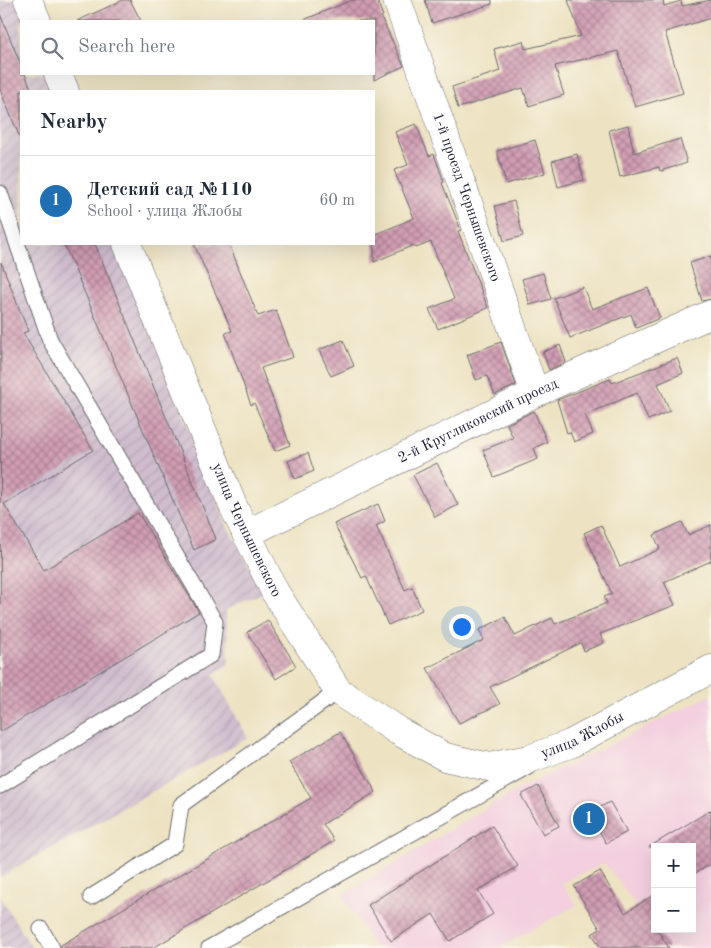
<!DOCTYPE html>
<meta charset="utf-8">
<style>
body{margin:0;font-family:"Old Standard TT",serif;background:#f2f2f3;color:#1f2937}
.controls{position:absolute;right:15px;bottom:15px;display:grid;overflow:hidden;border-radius:0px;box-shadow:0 5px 20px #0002}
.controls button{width:45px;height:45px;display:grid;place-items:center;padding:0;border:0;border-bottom:1px solid #e0e1e3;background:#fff;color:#1f2937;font:25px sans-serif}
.you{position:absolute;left:461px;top:626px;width:18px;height:18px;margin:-12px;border:4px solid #fff;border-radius:50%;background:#1a73e8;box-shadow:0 0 0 8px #1a73e833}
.badge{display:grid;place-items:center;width:32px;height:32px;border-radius:50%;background:#1f6fb2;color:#fff;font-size:16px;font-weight:700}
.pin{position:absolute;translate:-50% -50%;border:2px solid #fff;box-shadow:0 1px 5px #0006}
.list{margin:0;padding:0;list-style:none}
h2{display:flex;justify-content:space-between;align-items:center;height:65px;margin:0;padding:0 20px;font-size:21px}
h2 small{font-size:16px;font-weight:400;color:#747a83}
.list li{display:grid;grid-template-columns:32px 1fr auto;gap:15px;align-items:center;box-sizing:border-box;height:90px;padding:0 20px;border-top:1px solid #e0e1e3}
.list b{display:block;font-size:19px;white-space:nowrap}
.list p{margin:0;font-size:16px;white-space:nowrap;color:#747a83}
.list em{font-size:16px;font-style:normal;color:#747a83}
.icon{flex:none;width:28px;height:28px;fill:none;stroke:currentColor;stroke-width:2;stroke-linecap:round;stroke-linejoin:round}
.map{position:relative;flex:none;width:711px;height:948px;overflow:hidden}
.search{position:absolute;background:#fff;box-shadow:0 5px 20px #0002;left:20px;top:20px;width:355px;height:55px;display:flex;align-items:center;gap:12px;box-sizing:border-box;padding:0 18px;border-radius:0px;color:#747a83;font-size:19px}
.panel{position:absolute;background:#fff;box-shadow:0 5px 20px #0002;left:20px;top:90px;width:355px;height:155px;border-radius:0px}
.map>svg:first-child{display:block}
.built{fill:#f3cfdf;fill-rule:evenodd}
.industrial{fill:url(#industrial-furrows)}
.building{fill:url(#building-cross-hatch)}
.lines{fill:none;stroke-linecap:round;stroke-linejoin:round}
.lane-casing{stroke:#69666b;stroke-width:17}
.street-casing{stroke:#69666b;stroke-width:29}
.secondary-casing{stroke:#69666b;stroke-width:29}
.lane{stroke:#fff;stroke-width:15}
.street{stroke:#fff;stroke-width:28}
.secondary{stroke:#fff;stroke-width:28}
.labels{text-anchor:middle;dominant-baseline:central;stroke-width:4;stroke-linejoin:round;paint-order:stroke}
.street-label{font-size:15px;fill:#22223b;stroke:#fbf7ec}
</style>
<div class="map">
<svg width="711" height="948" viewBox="0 0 711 948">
<defs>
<pattern id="industrial-furrows" width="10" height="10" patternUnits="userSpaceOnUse" patternTransform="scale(1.25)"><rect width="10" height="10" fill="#cfbdce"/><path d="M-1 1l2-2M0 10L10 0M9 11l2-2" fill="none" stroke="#b1a2b2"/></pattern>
<pattern id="building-cross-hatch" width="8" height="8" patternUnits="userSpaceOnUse" patternTransform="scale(1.25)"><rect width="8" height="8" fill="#d19db3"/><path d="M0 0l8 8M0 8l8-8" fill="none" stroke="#a98093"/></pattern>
</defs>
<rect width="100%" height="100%" fill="#fbf7ec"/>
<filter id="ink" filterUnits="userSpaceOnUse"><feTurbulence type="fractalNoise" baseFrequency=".02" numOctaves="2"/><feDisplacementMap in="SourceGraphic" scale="10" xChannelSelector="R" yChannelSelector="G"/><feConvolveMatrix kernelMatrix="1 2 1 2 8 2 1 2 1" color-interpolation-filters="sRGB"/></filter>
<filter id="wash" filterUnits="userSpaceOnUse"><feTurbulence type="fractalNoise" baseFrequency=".0096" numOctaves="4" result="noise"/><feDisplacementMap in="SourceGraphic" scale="20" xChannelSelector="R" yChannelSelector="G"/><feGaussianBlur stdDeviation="1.12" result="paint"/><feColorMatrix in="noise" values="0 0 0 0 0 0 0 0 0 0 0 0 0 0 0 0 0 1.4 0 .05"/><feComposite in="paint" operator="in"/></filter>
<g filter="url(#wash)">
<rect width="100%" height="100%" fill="#ede3c3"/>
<path class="built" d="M711 695V945L707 948H668L605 863 561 883 577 905 499 948H375L342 895 513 792ZM655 847H692V929H655Z"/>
<g class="industrial">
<path d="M0 0H20L28 21H21V74H49L56 91H21V244H116L227 526 264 592 226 610 229 664 213 674 248 738 0 877Z"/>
<path d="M0 897 32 948H0Z"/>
</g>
<g id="blocks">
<g class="building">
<path d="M123 0H130L141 21H77Z"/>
<path d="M352 0H377L383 16 381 17 404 66 374 80V21H301Z"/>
<path d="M425 0H492V4L432 23Z"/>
<path d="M568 0H663L664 6 681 1 682 6 711 0V18L665 32 683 93 635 107 618 51 555 66 564 95 529 106 523 88 458 108 452 87 500 71 494 49 523 41 525 49 581 36Z"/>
<path d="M0 14 21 65V74H25L32 91H21V140L0 90Z"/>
<path d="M416 124 429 156 434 154 444 182 442 183 461 230 458 231 488 308 438 329 429 309 454 299 431 242 416 248 414 245 374 262V235L414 218 394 170 408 165 395 132Z"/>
<path d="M628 125 634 153 680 139 687 163 660 171 659 167 620 177 609 130Z"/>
<path d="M535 140 545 173 506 184 497 151Z"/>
<path d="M577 154 584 180 558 187 552 161Z"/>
<path d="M514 201 523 236 504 241 495 206Z"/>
<path d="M64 244H95L216 539 194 550Z"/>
<path d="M194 244H229L258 316 276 310 293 357 261 368 290 445 275 451 254 403 251 405 225 333 232 331Z"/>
<path d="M711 256V299L702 301 690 263Z"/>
<path d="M1 262 28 331 23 333 93 450 4 504 44 570 138 513 199 612 0 732Z"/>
<path d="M543 273 551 299 530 305 522 279Z"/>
<path d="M583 287 592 309 648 288 660 318 636 328 631 314 570 338 554 298Z"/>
<path d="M343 340 354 366 331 376 319 350Z"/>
<path d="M501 342 516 385 495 395 487 376 476 380 467 355Z"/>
<path d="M560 345 566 362 549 370 543 352Z"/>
<path d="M677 358 683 373 658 384 670 411 648 420 637 393 585 415 593 434 574 442 570 432 567 433 557 400 610 379 612 383Z"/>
<path d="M534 411 547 442 534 448 538 459 494 477 483 450 513 438 507 424Z"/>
<path d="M308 453 314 471 295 479 288 461Z"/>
<path d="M437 463 458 505 435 517 413 475Z"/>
<path d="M378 504 385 521 376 526 405 590 412 587 422 610 388 625 366 576 362 578 334 524Z"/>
<path d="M682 522 688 535 711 525V561L664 582 675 605 600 634 604 643 584 651 581 643 490 687 500 704 459 723 427 668 484 640 479 630 505 617 515 636 552 618 555 624 607 603 604 597 612 594 584 533 601 525 620 567 660 549 654 535Z"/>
<path d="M268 620 296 666 276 679 247 632Z"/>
<path d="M340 732 376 792 323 824 334 841 153 948H61V945L311 798 289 762Z"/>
<path d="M538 786 559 826 543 834 521 795Z"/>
<path d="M610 802 627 832 606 843 589 813Z"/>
<path d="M711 810V864L692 875V847H649Z"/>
<path d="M492 826 518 866 478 891 493 914 450 941 433 914 391 941 368 905Z"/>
<path d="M600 871 625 913 655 894V929H657L669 948H601L592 934 600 929 574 886Z"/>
</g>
</g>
</g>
<g filter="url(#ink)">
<use href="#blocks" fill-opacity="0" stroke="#69666b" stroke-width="1"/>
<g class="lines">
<g class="lane-casing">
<g id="lane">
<path d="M0 193 50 340 215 622 211 655 0 786"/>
<path d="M91 897 175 844 181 805 338 691"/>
<path d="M41 929 52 948"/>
<path d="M209 948 529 767"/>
</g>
</g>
<g class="street-casing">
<g id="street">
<path id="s1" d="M397 0 535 393"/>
<path id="s2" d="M246 534 535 393 711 314"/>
</g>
</g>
<g class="secondary-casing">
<g id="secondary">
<path d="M28 0 37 21"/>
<path d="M58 74 65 91"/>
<path id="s3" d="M127 244 233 506 275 592 338 691 398 731 445 757 489 767 529 759 570 744 711 669"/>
</g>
</g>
<use href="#lane" class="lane"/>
<use href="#street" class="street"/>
<use href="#secondary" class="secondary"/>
</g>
</g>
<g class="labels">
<g class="street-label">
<text stroke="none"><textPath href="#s1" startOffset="209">1-й проезд Чернышевского</textPath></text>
<text stroke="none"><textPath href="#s2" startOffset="258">2-й Кругликовский проезд</textPath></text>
<text stroke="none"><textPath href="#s3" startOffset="310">улица Чернышевского</textPath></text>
<text stroke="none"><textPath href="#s3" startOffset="766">улица Жлобы</textPath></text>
</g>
</g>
</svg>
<div class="controls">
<button>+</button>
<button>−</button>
</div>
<div class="you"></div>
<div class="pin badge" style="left:589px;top:819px">1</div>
<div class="search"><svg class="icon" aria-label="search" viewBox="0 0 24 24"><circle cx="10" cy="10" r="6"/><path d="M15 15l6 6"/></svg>Search here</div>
<section class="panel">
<h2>Nearby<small></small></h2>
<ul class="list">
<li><span class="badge">1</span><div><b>Детский сад №110</b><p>School · улица Жлобы</p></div><em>60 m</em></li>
</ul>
</section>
</div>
